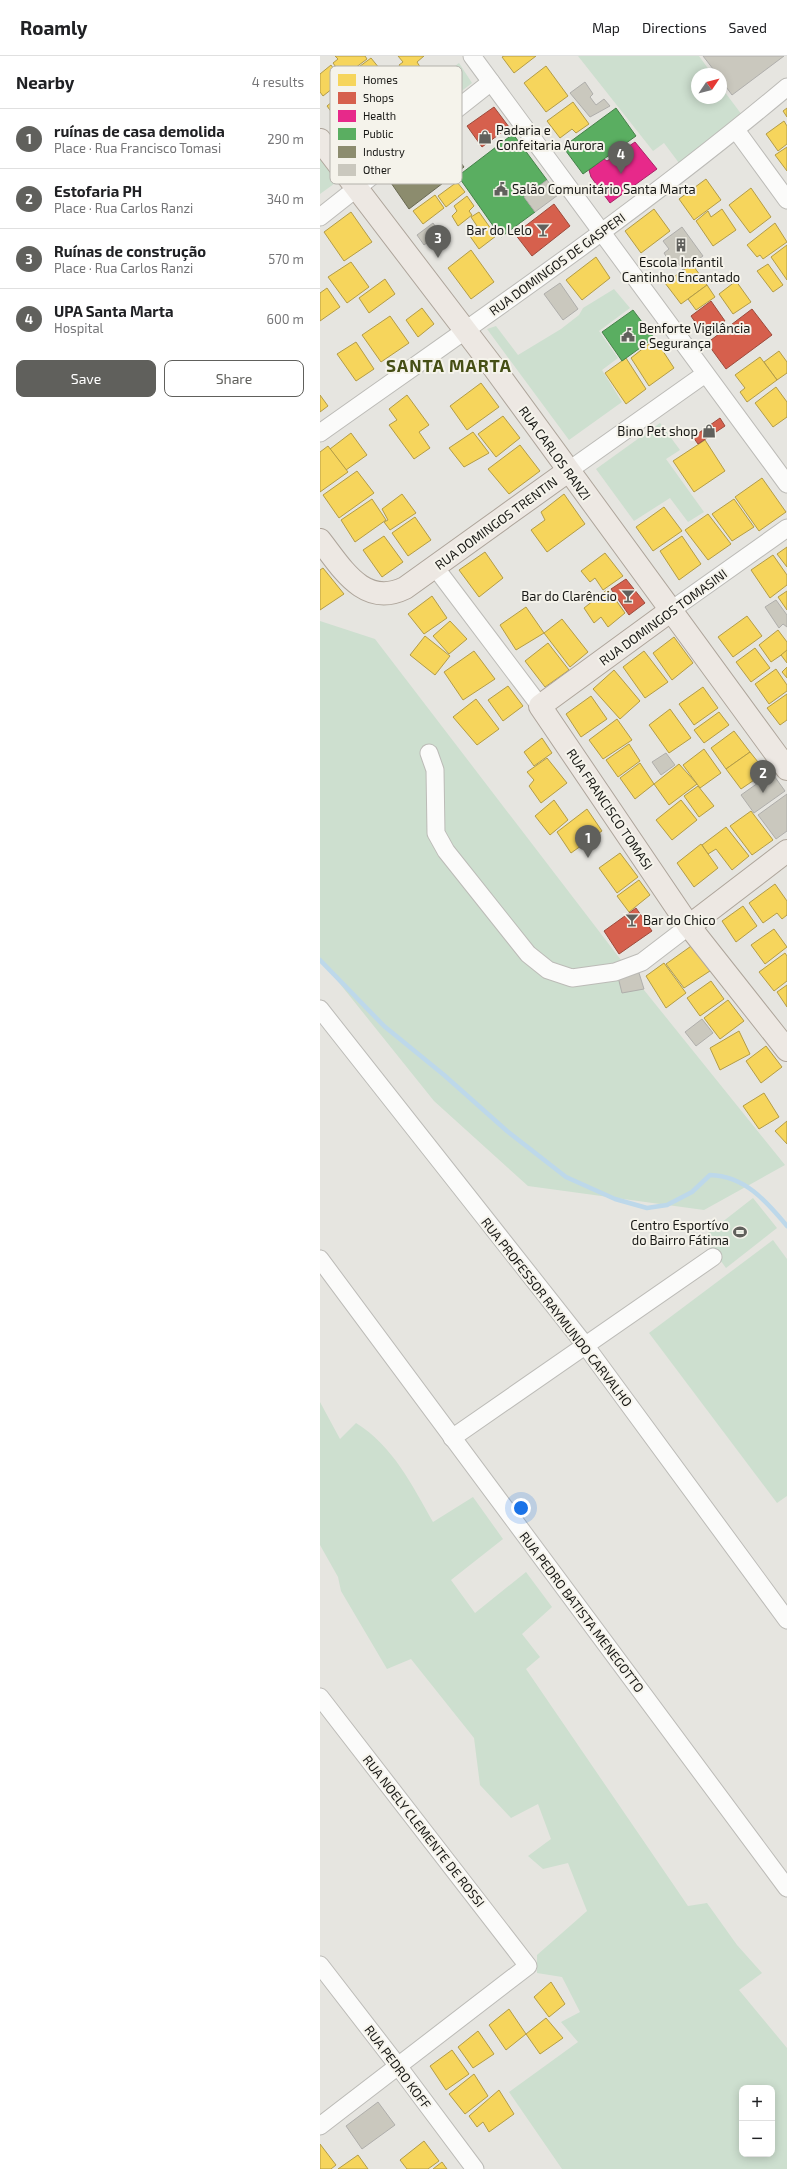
<!DOCTYPE html>
<meta charset="utf-8">
<style>
body{margin:0;font-family:"Exo 2",sans-serif;background:#f2f2f2;color:#202124}
.controls{position:absolute;right:12px;bottom:12px;display:grid;overflow:hidden;border-radius:8px;box-shadow:0 2px 10px #0003}
.controls button{width:36px;height:36px;display:grid;place-items:center;padding:0;border:0;border-bottom:1px solid #e0e0e0;background:#fff;color:#202124;font:20px sans-serif}
.compass{position:absolute;left:371px;top:12px;width:36px;height:36px;border-radius:50%;background:#fff;box-shadow:0 2px 10px #0003;rotate:55deg}
.you{position:absolute;left:201px;top:1452px;width:14px;height:14px;margin:-10px;border:3px solid #fff;border-radius:50%;background:#1a73e8;box-shadow:0 0 0 6px #1a73e833}
.badge{display:grid;place-items:center;width:26px;height:26px;border-radius:50%;background:#60605c;color:#fff;font-size:13px;font-weight:700}
.pin{position:absolute;translate:-50% -33px;filter:drop-shadow(0 1px 2px #0008)}
.pin::after{content:'';position:absolute;top:21px;width:14px;height:12px;background:inherit;clip-path:polygon(0 0,100% 0,50% 100%)}
.list{margin:0;padding:0;list-style:none}
h2{display:flex;justify-content:space-between;align-items:center;height:52px;margin:0;padding:0 16px;font-size:17px}
h2 small{font-size:13px;font-weight:400;color:#757577}
.list li{display:grid;grid-template-columns:26px 1fr auto;gap:12px;align-items:center;box-sizing:border-box;height:60px;padding:0 16px;border-top:1px solid #e0e0e0}
.list b{display:block;font-size:15px;white-space:nowrap}
.list p{margin:0;font-size:13px;white-space:nowrap;color:#757577}
.list em{font-size:13px;font-style:normal;color:#757577}
.actions{display:flex;gap:8px;padding:12px 16px}
.actions a{flex:1;padding:9px 0;border:1px solid #60605c;border-radius:8px;text-align:center;font-size:14px;color:#60605c}
.actions .main{background:#60605c;color:#fff}
.map{position:relative;flex:none;width:467px;height:2113px;overflow:hidden}
header{display:flex;align-items:center;gap:24px;box-sizing:border-box;height:56px;padding:0 20px;background:#fff;border-bottom:1px solid #e0e0e0}
header strong{font-size:19px}
nav{display:flex;gap:22px;margin-inline-start:auto;font-size:14px}
main{display:flex}
aside{flex:1;background:#fff}
.map>svg:first-child{display:block}
.green{fill:#cddfcf;fill-rule:evenodd}
.homes{fill:#f6d55c;stroke:#b39c47}
.shops{fill:#d6604d;stroke:#9d4a3c}
.health{fill:#e7298a;stroke:#a92467}
.public{fill:#5aae61;stroke:#46814a}
.industry{fill:#8c8c6e;stroke:#696953}
.lines{fill:none;stroke-linecap:round;stroke-linejoin:round}
.stream{stroke:#bdd8ea;stroke-width:4.5}
.building{fill:#cac8be;stroke:#afaeab}
.minor-casing{stroke:#bcbbb7;stroke-width:19}
.major-casing{stroke:#aea59b;stroke-width:24}
.minor{stroke:#fbfbfa;stroke-width:17}
.major{stroke:#ede8e3;stroke-width:22}
.labels{text-anchor:middle;dominant-baseline:central;stroke-width:4;stroke-linejoin:round;paint-order:stroke}
.poi-label{font-size:13px;fill:#181815;stroke:#f5f3eb;text-anchor:start}
.street-label{font-size:13px;fill:#181815;stroke:#f5f3eb}
.district-label{font-size:17px;font-weight:bold;letter-spacing:1px;fill:#454e15;stroke:#f5f3eb}
.key{fill:#f5f3eb;stroke:#b3b1ab;stroke-width:1}
.key-label{font-size:11px;fill:#181815}
</style>
<header>
<strong>Roamly</strong>
<nav><a>Map</a><a>Directions</a><a>Saved</a></nav>
</header>
<main>
<aside>
<h2>Nearby<small>4 results</small></h2>
<ul class="list">
<li><span class="badge">1</span><div><b>ruínas de casa demolida</b><p>Place · Rua Francisco Tomasi</p></div><em>290 m</em></li>
<li><span class="badge">2</span><div><b>Estofaria PH</b><p>Place · Rua Carlos Ranzi</p></div><em>340 m</em></li>
<li><span class="badge">3</span><div><b>Ruínas de construção</b><p>Place · Rua Carlos Ranzi</p></div><em>570 m</em></li>
<li><span class="badge">4</span><div><b>UPA Santa Marta</b><p>Hospital</p></div><em>600 m</em></li>
</ul>
<div class="actions"><a class="main">Save</a><a>Share</a></div>
</aside>
<div class="map">
<svg width="467" height="2113" viewBox="0 0 467 2113">
<rect width="100%" height="100%" fill="#e6e5e0"/>
<g class="green">
<path d="M258 0H379L392 18H377V42H401V31L422 59 359 107 344 87 333 95Z"/>
<path d="M139 7 152 27 74 87 58 65 67 58 60 48 89 26 99 38Z"/>
<path d="M0 101 18 125 0 138Z"/>
<path d="M294 233 310 252 279 275 298 302 282 314 302 346 249 384 167 273 176 270 198 299 241 273 259 259 263 252Z"/>
<path d="M340 367 360 394 346 403 384 456 368 466 350 442 314 465 276 413Z"/>
<path d="M0 565 55 583 324 934 465 1109 384 1154 208 1130 114 1045 0 903Z"/>
<path d="M433 1142 457 1172 406 1212 383 1181Z"/>
<path d="M453 1184 467 1203V1440L457 1447 329 1277Z"/>
<path d="M0 1346 20 1383 36 1367C73 1390 92 1429 113 1466L153 1441 183 1483 131 1524 155 1557 206 1516 232 1551 202 1578 220 1601 206 1613 368 1850 387 1847 417 1889 442 1917 419 1934 467 1992V2113H242L189 2036 258 1986 241 1966 260 1956 242 1921 217 1917V1899L267 1855 248 1807 223 1813 208 1800 231 1783 218 1748 191 1762 160 1729 154 1682 91 1603 67 1613 21 1535 18 1521 0 1489ZM422 2032H452V2098H422Z"/>
</g>
<g class="homes">
<path d="M15 0H45L47 3 23 21 13 7 18 3Z"/>
<path d="M78 0H104L97 6 102 14 89 24 79 9 83 6Z"/>
<path d="M184 0H216L194 17 182 1Z"/>
<path d="M51 2 64 18 40 35 28 19Z"/>
<path d="M11 9 22 25 3 40 0 36V18Z"/>
<path d="M226 10 248 40 226 56 204 27Z"/>
<path d="M31 30 46 50 21 69 7 50Z"/>
<path d="M253 46 269 68 256 77 252 73 240 82 227 65Z"/>
<path d="M467 52V61L463 55Z"/>
<path d="M464 65 467 70V88L458 95 446 78Z"/>
<path d="M467 91V115L455 99Z"/>
<path d="M386 123 401 144 374 164 359 143Z"/>
<path d="M137 126 145 136 126 151 118 140Z"/>
<path d="M431 132 451 161 430 177 409 149Z"/>
<path d="M115 139 124 152 103 168 93 155Z"/>
<path d="M147 140 154 150 149 155 152 159 138 170 132 160 137 155 134 150Z"/>
<path d="M334 153 350 175 321 197 305 175Z"/>
<path d="M402 153 416 174 393 190 376 165 388 155 391 161Z"/>
<path d="M31 156 52 186 24 205 4 176Z"/>
<path d="M159 156 176 180 159 193 147 176 157 170 151 161Z"/>
<path d="M455 167 467 186 443 203 440 199 437 201 427 189Z"/>
<path d="M467 189V224L451 201Z"/>
<path d="M151 194 174 226 151 243 128 212Z"/>
<path d="M276 201 290 222 262 244 246 224Z"/>
<path d="M31 206 49 231 27 247 8 221Z"/>
<path d="M372 208 387 229 361 248 345 227Z"/>
<path d="M448 208 463 229 453 236 437 215Z"/>
<path d="M65 223 75 238 49 257 39 242Z"/>
<path d="M416 225 431 246 413 258 399 238Z"/>
<path d="M387 229 395 241 376 254 368 243Z"/>
<path d="M7 232 20 251 0 265V237Z"/>
<path d="M102 252 114 268 98 281 86 264Z"/>
<path d="M70 260 89 287 61 306 42 279Z"/>
<path d="M335 283 354 312 329 330 311 302Z"/>
<path d="M36 286 54 313 36 325 17 298Z"/>
<path d="M459 295 467 306V317L457 324 444 306Z"/>
<path d="M440 301 457 324 427 346 420 336 425 332 415 319Z"/>
<path d="M306 302 326 333 306 348 285 317Z"/>
<path d="M161 327 179 351 147 374 130 350Z"/>
<path d="M456 331 467 346V361L453 371 435 347Z"/>
<path d="M0 339 8 350 0 356Z"/>
<path d="M87 339 109 369 99 376 110 392 94 403 69 369 77 364 69 353Z"/>
<path d="M183 360 200 382 176 401 158 378Z"/>
<path d="M153 376 169 397 144 411 129 392Z"/>
<path d="M31 377 47 399 26 414 10 393Z"/>
<path d="M385 384 405 415 374 436 353 405Z"/>
<path d="M200 389 220 415 189 438 168 413Z"/>
<path d="M8 390 28 416 0 436V396Z"/>
<path d="M37 415 54 437 19 462 3 439Z"/>
<path d="M442 422 466 456 439 475 415 441Z"/>
<path d="M82 438 96 457 70 474 64 466 68 464 62 453Z"/>
<path d="M244 438 265 468 227 496 211 474 225 464 221 456Z"/>
<path d="M52 443 66 464 35 486 21 464Z"/>
<path d="M414 443 434 471 412 485 392 458Z"/>
<path d="M344 451 362 475 333 495 316 471Z"/>
<path d="M388 458 411 488 388 504 365 474Z"/>
<path d="M95 461 111 484 88 500 72 477Z"/>
<path d="M64 480 83 506 62 521 43 494Z"/>
<path d="M362 480 381 508 359 524 340 495Z"/>
<path d="M467 491V511L457 498Z"/>
<path d="M165 496 183 522 159 541 139 514Z"/>
<path d="M285 497 303 520 283 534 275 522 270 526 261 515Z"/>
<path d="M453 499 467 519V529L450 542 431 514Z"/>
<path d="M3 512 24 538 0 554V514Z"/>
<path d="M288 533 305 557 288 571 281 561 274 567 264 552Z"/>
<path d="M467 535V554L458 541Z"/>
<path d="M112 540 127 562 104 578 88 558Z"/>
<path d="M206 551 224 577 196 594 180 569Z"/>
<path d="M427 560 442 580 413 601 398 581Z"/>
<path d="M242 563 268 596 250 611 224 577Z"/>
<path d="M130 565 147 583 129 598 113 580Z"/>
<path d="M458 574 467 586V595L451 606 439 589Z"/>
<path d="M105 580 130 600 115 619 90 599Z"/>
<path d="M354 581 373 607 352 624 333 597Z"/>
<path d="M228 587 249 614 225 631 205 605Z"/>
<path d="M435 592 450 612 431 626 416 606Z"/>
<path d="M467 594V607L461 599Z"/>
<path d="M154 595 175 623 143 644 124 616Z"/>
<path d="M324 595 348 626 325 642 303 611Z"/>
<path d="M467 611V622L462 616Z"/>
<path d="M456 613 467 629V635L449 648 435 628Z"/>
<path d="M294 614 320 645 300 663 273 633Z"/>
<path d="M188 630 203 650 183 665 168 644Z"/>
<path d="M383 631 398 652 374 669 359 648Z"/>
<path d="M467 638V664L460 669 447 652Z"/>
<path d="M271 640 287 663 261 681 246 658Z"/>
<path d="M156 643 179 673 157 689 133 661Z"/>
<path d="M350 653 371 682 349 697 329 669Z"/>
<path d="M399 656 409 669 384 687 374 674Z"/>
<path d="M297 663 312 684 283 703 269 684Z"/>
<path d="M414 675 430 696 406 713 391 692Z"/>
<path d="M222 682 232 697 214 710 204 696Z"/>
<path d="M309 688 320 705 298 721 286 704Z"/>
<path d="M384 693 401 717 380 732 363 709Z"/>
<path d="M430 696 446 716 421 733 406 713Z"/>
<path d="M227 702 247 727 221 747 209 730 214 724 207 716Z"/>
<path d="M320 707 334 728 315 743 300 722Z"/>
<path d="M359 708 377 728 349 749 334 728Z"/>
<path d="M378 730 394 750 379 761 364 740Z"/>
<path d="M234 744 248 764 230 779 215 760Z"/>
<path d="M361 744 377 764 352 784 336 764Z"/>
<path d="M267 753 282 775 251 797 237 776Z"/>
<path d="M431 755 453 784 432 799 410 770Z"/>
<path d="M406 771 429 800 412 814 396 793 388 798 382 789Z"/>
<path d="M381 788 398 812 374 831 357 807Z"/>
<path d="M300 797 318 821 297 837 279 812Z"/>
<path d="M319 824 330 839 309 856 297 840Z"/>
<path d="M455 828 467 845V859L462 863 457 857 443 867 429 847Z"/>
<path d="M423 850 437 870 416 886 402 865Z"/>
<path d="M454 873 467 891 445 908 431 889Z"/>
<path d="M374 888 393 913 364 932 346 908Z"/>
<path d="M465 897 467 900V925L454 935 439 916Z"/>
<path d="M344 907 366 937 346 952 326 920Z"/>
<path d="M391 925 404 943 380 960 367 942Z"/>
<path d="M467 929V951L457 936Z"/>
<path d="M408 944 424 965 400 983 384 962Z"/>
<path d="M419 975 430 998 400 1014 390 992Z"/>
<path d="M446 990 462 1011 441 1027 426 1005Z"/>
<path d="M444 1037 459 1061 439 1073 423 1050Z"/>
<path d="M467 1065V1088L455 1075Z"/>
<path d="M231 1926 245 1948 229 1961 214 1941Z"/>
<path d="M189 1953 206 1978 186 1994 169 1969Z"/>
<path d="M226 1962 243 1982 220 1998 206 1978Z"/>
<path d="M158 1975 174 1998 153 2012 138 1991Z"/>
<path d="M132 1994 149 2018 126 2034 110 2010Z"/>
<path d="M154 2018 168 2040 145 2058 129 2038Z"/>
<path d="M179 2034 194 2058 169 2076 163 2066 157 2071 149 2060Z"/>
<path d="M104 2085 119 2105 108 2113H87L80 2104Z"/>
<path d="M0 2088 16 2109 11 2113H0Z"/>
<path d="M38 2099 48 2113H18Z"/>
<path d="M122 2106 127 2113H113Z"/>
</g>
<g class="shops">
<path d="M174 51 189 71 162 91 147 70Z"/>
<path d="M234 148 250 170 212 200 195 178Z"/>
<path d="M391 245 405 265 384 279 371 260Z"/>
<path d="M432 253 452 279 406 313 387 287Z"/>
<path d="M400 362 405 370 378 388 373 381Z"/>
<path d="M306 523 325 547 309 559 291 533Z"/>
<path d="M316 852 332 875 299 898 284 875Z"/>
</g>
<path class="health" d="M315 86 337 113 290 147 271 121 269 114 284 103 287 105Z"/>
<g class="public">
<path d="M296 52 316 80 263 118 243 91Z"/>
<path d="M193 78 227 124 204 141 215 156 181 181 138 120Z"/>
<path d="M313 254 334 282 302 305 282 276Z"/>
</g>
<path class="industry" d="M116 89 121 95 128 90 144 111 89 153 69 124Z"/>
<g class="lines">
<path class="stream" d="M0 904 64 970 124 1019 187 1075 246 1121 295 1143 327 1152 347 1149 372 1136 390 1119C425 1120 446 1145 467 1170"/>
</g>
<g class="building">
<path d="M383 0H464L412 39 401 24V18H397Z"/>
<path d="M265 26 273 38 270 41 276 49 284 43 290 50 270 61 250 37Z"/>
<path d="M227 124 238 139 215 156 204 141Z"/>
<path d="M113 167 120 177 104 189 97 179Z"/>
<path d="M362 171 383 200 363 214 356 204 351 208 344 197 349 193 343 185Z"/>
<path d="M240 227 258 253 243 264 224 238Z"/>
<path d="M456 544 467 559V571L463 568 459 572 445 551Z"/>
<path d="M346 697 355 709 341 719 332 706Z"/>
<path d="M452 717 465 735 434 757 421 739Z"/>
<path d="M467 738V775L456 783 438 759Z"/>
<path d="M319 917 324 933 302 937 298 921Z"/>
<path d="M382 963 393 977 376 990 365 976Z"/>
<path d="M58 2046 75 2069 42 2093 26 2070Z"/>
</g>
<g class="lines">
<g class="minor-casing">
<g id="minor">
<path d="M152 0 467 428"/>
<path d="M416 74 467 144"/>
<path d="M0 161 171 26"/>
<path d="M0 377C158 265 318 156 467 31"/>
<path d="M248 415 385 318"/>
<path d="M115 511 220 650"/>
<path d="M350 555 467 472"/>
<path d="M109 697 115 714 116 777 126 795 208 898 228 914 252 922 295 916 322 906 369 870"/>
<path d="M0 953 265 1289 467 1564"/>
<path d="M0 1203 467 1832"/>
<path d="M132 1382 393 1201"/>
<path d="M0 1641 208 1910 0 2070"/>
<path d="M0 1909 78 2010 155 2113"/>
</g>
</g>
<g class="major-casing">
<g id="major">
<path d="M0 84 174 312 467 713"/>
<path d="M0 484C22 512 44 552 85 532L248 415"/>
<path d="M350 555 220 650 369 870 467 994"/>
<path d="M369 870 467 795"/>
</g>
</g>
<use href="#minor" class="minor"/>
<use href="#major" class="major"/>
</g>
<defs>
<g id="shop-bare" transform="scale(1.08)"><path d="M-5-2.5h2.3a2.7 3.5 0 0 1 5.4 0H5L5.5 6h-11ZM-1.5-2.5h3a1.5 2.3 0 0 0-3 0Z" fill="#60605c" stroke="#f5f3eb" stroke-width="2.5" paint-order="stroke"/></g>
<g id="civic-bare" transform="scale(1.08)"><path d="M-.6-6.5H3V-4.5H.6V-3L4-1V1h2V6H-6V1h2V-1L-.6-3ZM-1.2 2.5V6h2.4V2.5Z" fill="#60605c" stroke="#f5f3eb" stroke-width="2.5" paint-order="stroke"/></g>
<g id="bar-bare" transform="scale(1.08)"><path d="M-6-5H6L.8 .8V4.5H3.5V6h-7V4.5H-.8V.8Z" fill="#60605c" stroke="#f5f3eb" stroke-width="2.5" paint-order="stroke"/></g>
<g id="building-bare" transform="scale(1.08)"><path d="M-4-6H4V6H1V3H-1V6H-4ZM-2.5-4.3h1.7v1.8h-1.7ZM.8-4.3h1.7v1.8H.8ZM-2.5-1h1.7V.8h-1.7ZM.8-1h1.7V.8H.8Z" fill="#60605c" stroke="#f5f3eb" stroke-width="2.5" paint-order="stroke"/></g>
<g id="stadium-bare" transform="scale(1.08)"><path d="M0-5a6.5 5 0 1 0 0 10a6.5 5 0 1 0 0-10ZM-3.5-1.8h7v3.6h-7Z" fill="#60605c" stroke="#f5f3eb" stroke-width="2.5" paint-order="stroke"/></g>
</defs>
<g fill-rule="evenodd">
<use href="#shop-bare" x="165" y="81"/>
<use href="#civic-bare" x="181" y="133"/>
<use href="#bar-bare" x="223" y="174"/>
<use href="#building-bare" x="361" y="189"/>
<use href="#civic-bare" x="308" y="279"/>
<use href="#shop-bare" x="389" y="375"/>
<use href="#bar-bare" x="308" y="540"/>
<use href="#bar-bare" x="312" y="864"/>
<use href="#stadium-bare" x="420" y="1176"/>
</g>
<g class="labels">
<g class="poi-label">
<text x="176" y="74">Padaria e<tspan x="176" dy="15">Confeitaria Aurora</tspan></text>
<text x="192" y="133">Salão Comunitário Santa Marta</text>
<text x="212" y="174" text-anchor="end">Bar do Lelo</text>
<text x="361" y="206" text-anchor="middle">Escola Infantil<tspan x="361" dy="15">Cantinho Encantado</tspan></text>
<text x="319" y="272">Benforte Vigilância<tspan x="319" dy="15">e Segurança</tspan></text>
<text x="378" y="375" text-anchor="end">Bino Pet shop</text>
<text x="297" y="540" text-anchor="end">Bar do Clarêncio</text>
<text x="323" y="864">Bar do Chico</text>
<text x="409" y="1169" text-anchor="end">Centro Esportívo<tspan x="409" dy="15">do Bairro Fátima</tspan></text>
</g>
<g class="street-label">
<text transform="translate(237 208) rotate(-36)">RUA DOMINGOS DE GASPERI</text>
<text transform="translate(235 397) rotate(54)">RUA CARLOS RANZI</text>
<text transform="translate(176 467) rotate(-36)">RUA DOMINGOS TRENTIN</text>
<text transform="translate(343 561) rotate(-36)">RUA DOMINGOS TOMASINI</text>
<text transform="translate(290 753) rotate(56)">RUA FRANCISCO TOMASI</text>
<text transform="translate(237 1256) rotate(52)">RUA PROFESSOR RAYMUNDO CARVALHO</text>
<text transform="translate(262 1556) rotate(53)">RUA PEDRO BATISTA MENEGOTTO</text>
<text transform="translate(104 1775) rotate(52)">RUA NOELY CLEMENTE DE ROSSI</text>
<text transform="translate(78 2011) rotate(53)">RUA PEDRO KOFF</text>
</g>
<g class="district-label">
<text x="129" y="309">SANTA MARTA</text>
</g>
</g>
<rect x="10" y="10" width="132" height="118" rx="6" class="key"/>
<rect x="18" y="18" width="18" height="12" fill="#f6d55c"/>
<rect x="18" y="36" width="18" height="12" fill="#d6604d"/>
<rect x="18" y="54" width="18" height="12" fill="#e7298a"/>
<rect x="18" y="72" width="18" height="12" fill="#5aae61"/>
<rect x="18" y="90" width="18" height="12" fill="#8c8c6e"/>
<rect x="18" y="108" width="18" height="12" fill="#cac8be"/>
<g class="key-label">
<text x="43" y="28">Homes</text>
<text x="43" y="46">Shops</text>
<text x="43" y="64">Health</text>
<text x="43" y="82">Public</text>
<text x="43" y="100">Industry</text>
<text x="43" y="118">Other</text>
</g>
</svg>
<div class="controls">
<button>+</button>
<button>−</button>
</div>
<svg class="compass" viewBox="-18 -18 36 36"><path d="M0-13l5 13h-10z" fill="#e53935"/><path d="M0 13l5-13h-10z" fill="#757577"/></svg>
<div class="you"></div>
<div class="pin badge" style="left:268px;top:802px">1</div>
<div class="pin badge" style="left:443px;top:737px">2</div>
<div class="pin badge" style="left:118px;top:202px">3</div>
<div class="pin badge" style="left:301px;top:118px">4</div>
</div>
</main>
